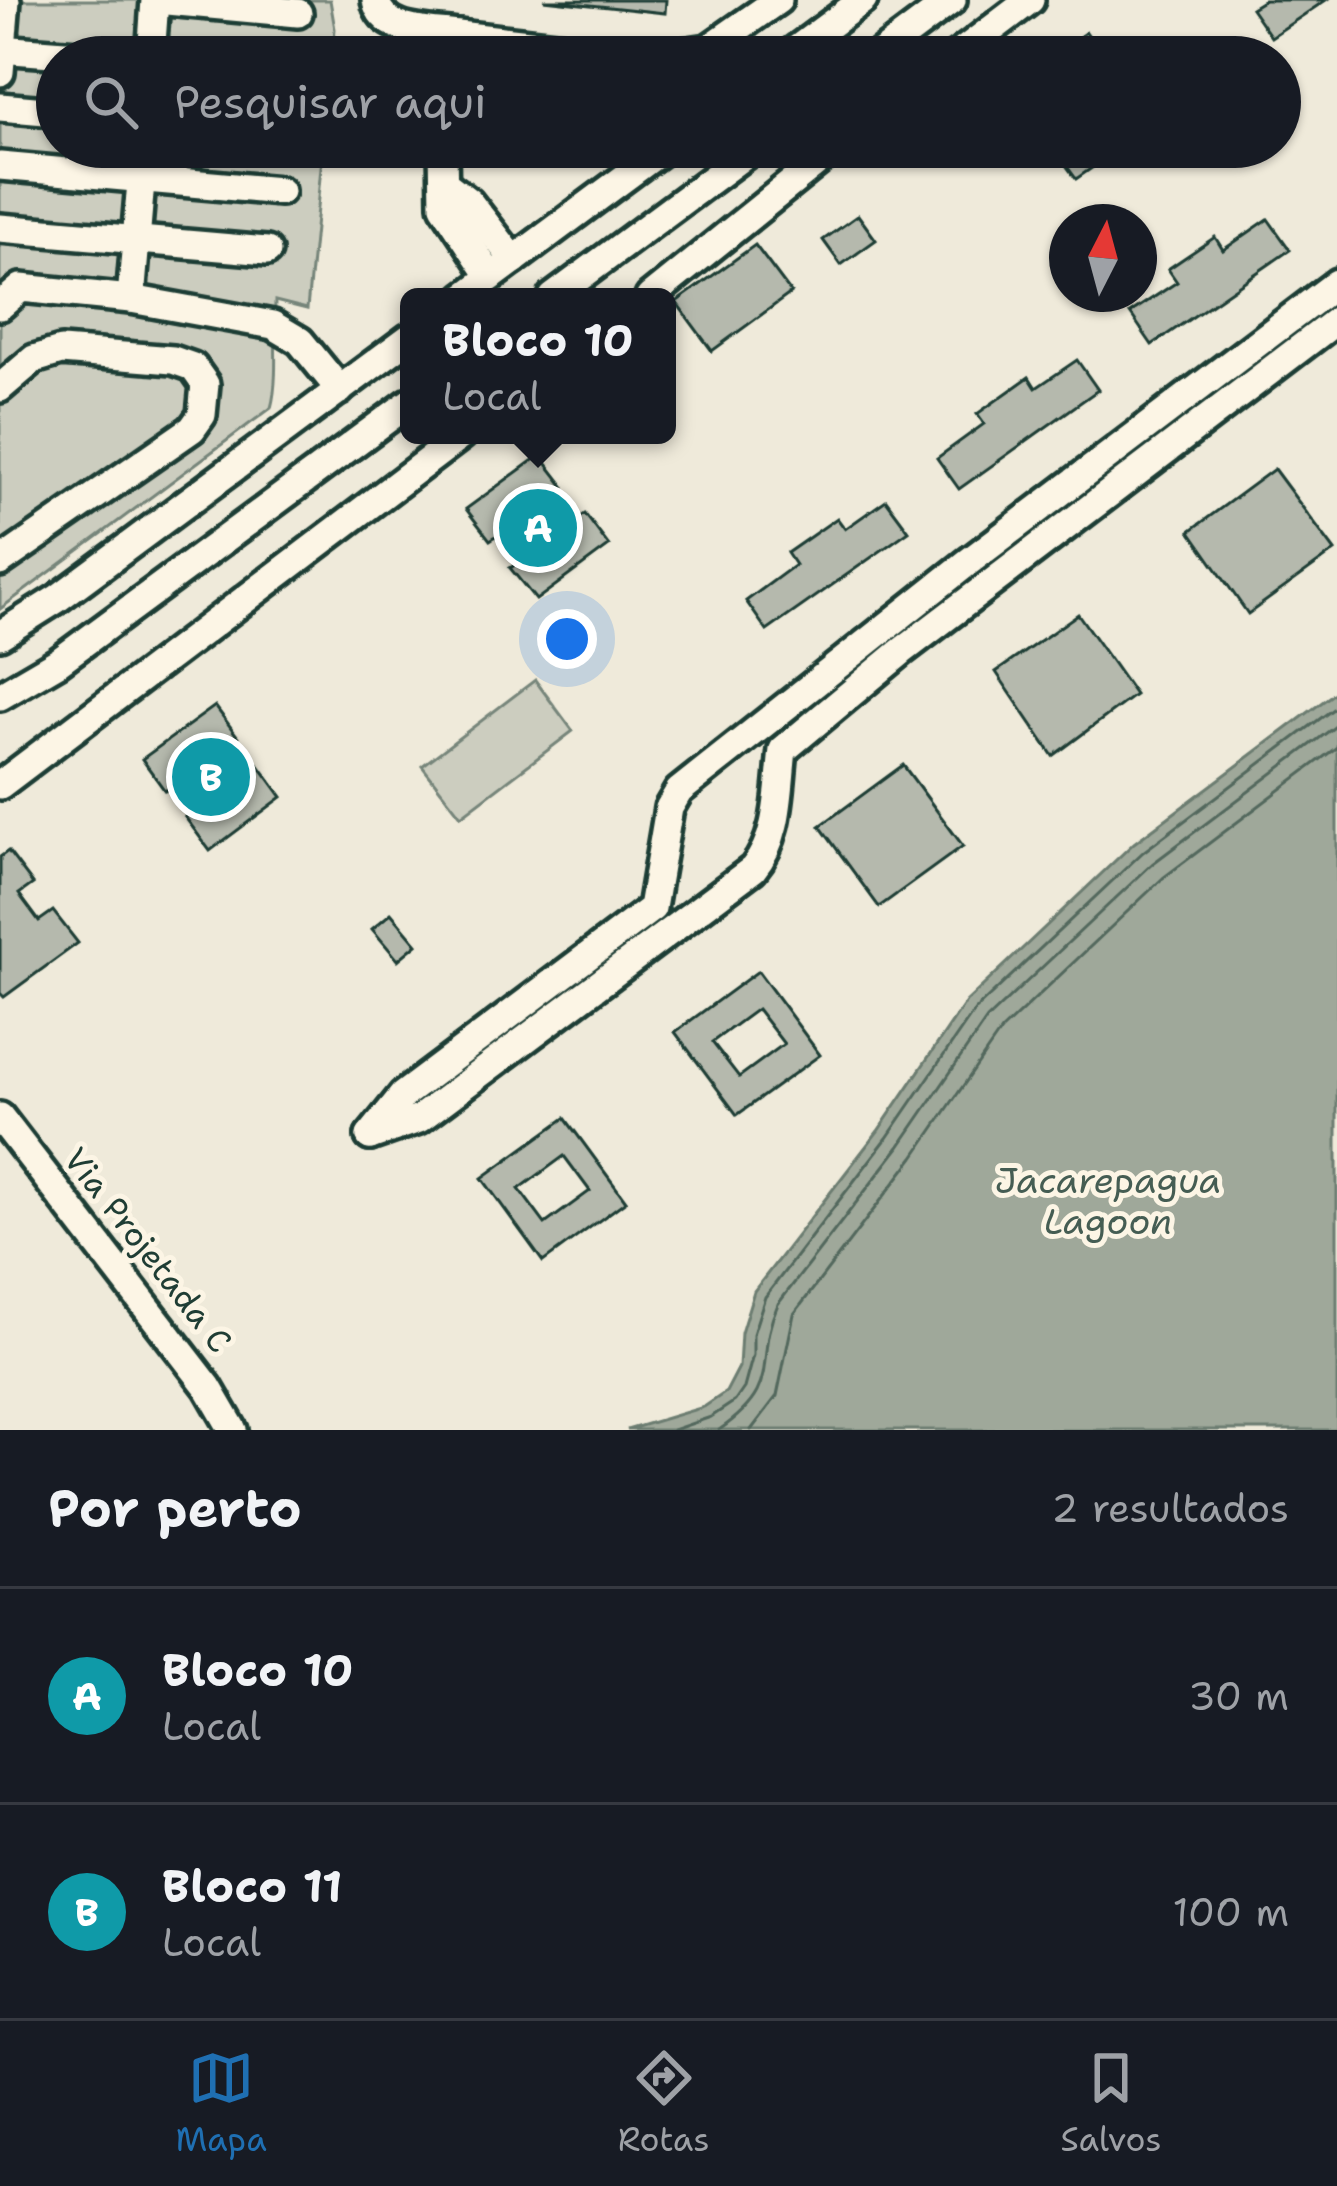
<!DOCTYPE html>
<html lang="pt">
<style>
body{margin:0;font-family:"Shantell Sans",sans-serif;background:#20242c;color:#f1f3f6}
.compass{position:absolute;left:1049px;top:204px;width:108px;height:108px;border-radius:50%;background:#171b24;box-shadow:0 3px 9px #0004;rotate:6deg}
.you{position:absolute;left:567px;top:639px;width:42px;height:42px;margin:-30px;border:9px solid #fff;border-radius:50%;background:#1a73e8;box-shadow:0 0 0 18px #1a73e833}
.badge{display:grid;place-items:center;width:78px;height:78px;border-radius:50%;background:#1f6fb2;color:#fff;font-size:39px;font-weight:700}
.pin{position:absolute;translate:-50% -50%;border:6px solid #fff;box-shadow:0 3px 12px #0006}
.popup{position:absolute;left:400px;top:288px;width:276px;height:156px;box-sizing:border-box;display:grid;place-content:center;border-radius:18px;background:#171b24;filter:drop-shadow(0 3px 9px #0005);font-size:39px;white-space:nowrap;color:#9ea1a6}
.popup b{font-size:45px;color:#f1f3f6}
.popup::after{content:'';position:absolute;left:50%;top:100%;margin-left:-24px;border:24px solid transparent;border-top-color:#171b24}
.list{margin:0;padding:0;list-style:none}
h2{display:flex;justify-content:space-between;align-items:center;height:156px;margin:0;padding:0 48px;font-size:51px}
h2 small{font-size:39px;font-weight:400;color:#9ea1a6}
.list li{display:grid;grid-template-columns:78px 1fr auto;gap:36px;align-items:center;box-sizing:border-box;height:216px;padding:0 48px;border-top:3px solid #363941}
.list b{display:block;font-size:45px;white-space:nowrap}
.list p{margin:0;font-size:39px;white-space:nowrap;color:#9ea1a6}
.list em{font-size:39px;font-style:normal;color:#9ea1a6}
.icon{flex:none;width:66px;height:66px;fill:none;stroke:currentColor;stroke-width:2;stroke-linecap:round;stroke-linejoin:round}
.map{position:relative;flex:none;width:1337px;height:1430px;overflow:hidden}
.search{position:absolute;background:#171b24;box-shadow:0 3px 9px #0004;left:36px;right:36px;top:36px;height:132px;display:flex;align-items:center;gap:30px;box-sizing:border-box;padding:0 42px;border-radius:66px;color:#9ea1a6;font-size:45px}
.sheet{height:588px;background:#171b24}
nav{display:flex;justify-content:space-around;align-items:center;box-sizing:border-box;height:168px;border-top:3px solid #363941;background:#171b24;font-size:33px;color:#9ea1a6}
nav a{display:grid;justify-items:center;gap:6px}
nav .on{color:#1f6fb2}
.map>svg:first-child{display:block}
.green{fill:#cccdbf;stroke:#76857a;stroke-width:3}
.water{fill:#9fa89a;stroke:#6c7d71;stroke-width:3}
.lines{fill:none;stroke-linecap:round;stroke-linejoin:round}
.shore{stroke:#52685d;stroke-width:3}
.building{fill:#b5b9ad;stroke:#1f3d34;stroke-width:3;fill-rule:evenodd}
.minor-casing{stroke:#1f3d34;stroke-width:36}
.minor{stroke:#fcf5e5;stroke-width:27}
.labels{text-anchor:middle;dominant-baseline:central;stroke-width:10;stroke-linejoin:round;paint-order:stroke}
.street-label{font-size:33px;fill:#1f3d34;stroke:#fcf5e5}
.water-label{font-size:36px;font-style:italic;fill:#455d53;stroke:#fcf5e5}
</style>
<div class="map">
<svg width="1337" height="1430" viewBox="0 0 1337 1430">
<rect width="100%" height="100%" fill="#efeada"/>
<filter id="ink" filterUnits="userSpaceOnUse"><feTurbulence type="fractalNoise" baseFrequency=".00833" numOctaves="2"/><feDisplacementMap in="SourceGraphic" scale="24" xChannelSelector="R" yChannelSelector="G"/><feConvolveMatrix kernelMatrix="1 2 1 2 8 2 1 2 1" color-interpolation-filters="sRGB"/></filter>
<g filter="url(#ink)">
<g class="green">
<path d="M0 0H330L335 29 332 57H57V147H323L307 309 275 301C274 334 279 380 271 408L0 609Z"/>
<path d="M535 680 573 731 461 816 422 766Z"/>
</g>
<path class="water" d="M1337 691V1430H627L704 1407 726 1392 739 1367 741 1333 754 1291 878 1131 966 1002 1134 843Z"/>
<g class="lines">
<g class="shore">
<path d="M673 1430 711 1417 735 1401 744 1388 753 1355V1334L765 1297 887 1138 975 1010 1143 852 1337 706"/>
<path d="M719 1430C785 1385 752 1362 778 1304L899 1147 987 1019 1152 864 1337 725"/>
<path d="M751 1430 777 1396 794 1314 914 1157 1001 1031 1163 878 1337 747"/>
</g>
</g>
<g class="building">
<path d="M544 0H666L665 13Z"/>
<path d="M1264 0H1326L1271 37 1251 8Z"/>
<path d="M1086 32 1104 57H1051Z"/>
<path d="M1058 147H1122L1076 179 1055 150Z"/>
<path d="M858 215 876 240 841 265 823 240Z"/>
<path d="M1268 219 1290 250 1152 345 1130 313 1177 282 1168 269 1215 237 1223 250Z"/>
<path d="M755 245 791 293 712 351 676 302Z"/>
<path d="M1077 360 1098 390 959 489 937 458 984 424 977 414 1029 377 1036 388Z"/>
<path d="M540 455 564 486 550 497 571 524 585 514 609 546 536 600 510 568 525 559 504 531 490 540 466 509Z"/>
<path d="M1274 469 1335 551 1248 614 1190 531Z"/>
<path d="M886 500 909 531 767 631 746 601 795 565 787 553 837 518 845 529Z"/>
<path d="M1078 614 1135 695 1053 756 996 672Z"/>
<path d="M215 706 238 737 226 747 245 773 258 764 282 797 210 851 185 817 199 807 179 781 165 791 142 759Z"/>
<path d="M903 765 963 846 879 907 820 826Z"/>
<path d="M8 851 33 884 19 894 39 921 53 911 78 943 4 997 0 993V857Z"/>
<path d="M391 913 417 944 398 960 372 929Z"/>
<path d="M758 971 820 1055 737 1115 675 1032ZM757 1009 784 1044 739 1077 712 1042Z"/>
<path d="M565 1118 626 1201 543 1262 482 1178ZM564 1156 590 1191 545 1224 519 1189Z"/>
</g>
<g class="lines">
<g class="minor-casing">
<g id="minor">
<path d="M156 0 298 13"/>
<path d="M376 0C382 34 431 31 458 35L455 57"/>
<path d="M458 35 652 57"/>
<path d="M0 49 103 57"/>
<path d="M151 57 155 0"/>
<path d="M656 57 708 49 778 0"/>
<path d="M786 57 863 0"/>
<path d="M876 57 952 0"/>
<path d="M955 57 1030 0"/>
<path d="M0 72 6 0"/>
<path d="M0 107 57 112"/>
<path d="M443 147 444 206 491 277"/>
<path d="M0 166 280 191"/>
<path d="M444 183 469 202 514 260"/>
<path d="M0 228 267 251"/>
<path d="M464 297 666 147"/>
<path d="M553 297 755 147"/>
<path d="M650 297 836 147"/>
<path d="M131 299 144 147"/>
<path d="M0 306 21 288 131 299 273 325 300 341 340 390"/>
<path d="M0 388 34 359 61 351 173 360 193 367 205 384 202 415 192 429 0 562"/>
<path d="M0 635 57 599 409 338"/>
<path d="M0 696 58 662 409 403"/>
<path d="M0 785 462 435"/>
<path d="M0 1117 208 1387 233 1430"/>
<path d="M370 1136 403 1095 652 908 669 808 679 791 967 563 1337 283"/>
<path d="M370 1136 419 1119 753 869C780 837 778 791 783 750L902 651 1337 320"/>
</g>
</g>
<use href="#minor" class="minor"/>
</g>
</g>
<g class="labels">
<g class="street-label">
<text transform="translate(148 1250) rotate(52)">Via Projetada C</text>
</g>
<g class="water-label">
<text x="1108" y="1180">Jacarepagua<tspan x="1108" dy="41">Lagoon</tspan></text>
</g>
</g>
</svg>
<svg class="compass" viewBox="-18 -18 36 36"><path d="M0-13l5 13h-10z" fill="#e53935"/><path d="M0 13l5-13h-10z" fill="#9ea1a6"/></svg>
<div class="you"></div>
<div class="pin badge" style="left:538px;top:528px;background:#0f9aa8">A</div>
<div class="popup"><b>Bloco 10</b>Local</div>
<div class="pin badge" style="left:211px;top:777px;background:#0f9aa8">B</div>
<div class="search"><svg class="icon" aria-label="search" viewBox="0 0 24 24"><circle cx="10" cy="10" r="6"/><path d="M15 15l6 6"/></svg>Pesquisar aqui</div>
</div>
<section class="sheet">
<h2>Por perto<small>2 resultados</small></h2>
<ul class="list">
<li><span class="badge" style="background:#0f9aa8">A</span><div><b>Bloco 10</b><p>Local</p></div><em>30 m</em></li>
<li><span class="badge" style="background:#0f9aa8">B</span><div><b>Bloco 11</b><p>Local</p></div><em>100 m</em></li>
</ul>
</section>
<nav>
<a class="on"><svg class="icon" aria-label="map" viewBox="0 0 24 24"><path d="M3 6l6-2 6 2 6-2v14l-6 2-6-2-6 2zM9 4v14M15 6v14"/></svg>Mapa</a>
<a><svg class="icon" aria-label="directions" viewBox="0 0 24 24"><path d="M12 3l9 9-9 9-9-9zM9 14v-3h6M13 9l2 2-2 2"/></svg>Rotas</a>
<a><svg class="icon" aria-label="saved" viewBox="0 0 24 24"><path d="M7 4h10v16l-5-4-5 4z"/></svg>Salvos</a>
</nav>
